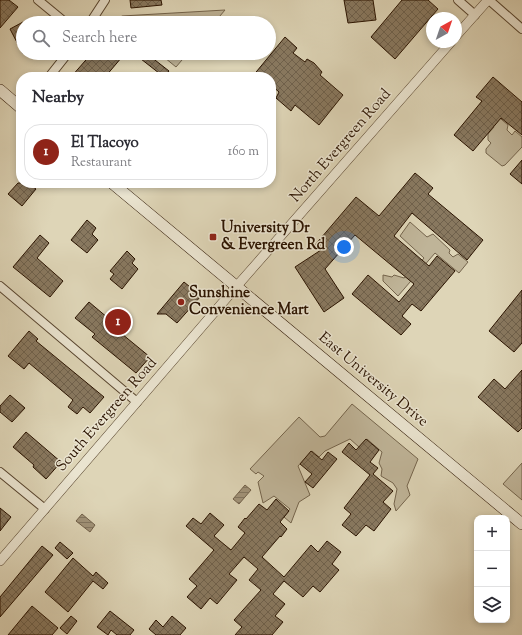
<!DOCTYPE html>
<meta charset="utf-8">
<style>
body{margin:0;font-family:"Sorts Mill Goudy",serif;background:#f7f7f7;color:#2b2b33}
.controls{position:absolute;right:12px;bottom:12px;display:grid;overflow:hidden;border-radius:8px;box-shadow:0 2px 6px #0003}
.controls button{width:36px;height:36px;display:grid;place-items:center;padding:0;border:0;border-bottom:1px solid #e1e1e2;background:#fff;color:#2b2b33;font:20px sans-serif}
.compass{position:absolute;left:426px;top:12px;width:36px;height:36px;border-radius:50%;background:#fff;box-shadow:0 2px 6px #0003;rotate:40deg}
.you{position:absolute;left:344px;top:247px;width:14px;height:14px;margin:-10px;border:3px solid #fff;border-radius:50%;background:#1a73e8;box-shadow:0 0 0 6px #1a73e833}
.badge{display:grid;place-items:center;width:26px;height:26px;border-radius:50%;background:#8f2418;color:#fff;font-size:13px;font-weight:700}
.pin{position:absolute;translate:-50% -50%;border:2px solid #fff;box-shadow:0 1px 4px #0006}
.list{margin:0;padding:0;list-style:none}
h2{display:flex;justify-content:space-between;align-items:center;height:52px;margin:0;padding:0 16px;font-size:17px}
h2 small{font-size:13px;font-weight:400;color:#7c7c81}
.list li{display:grid;grid-template-columns:26px 1fr auto;gap:12px;align-items:center;box-sizing:border-box;height:56px;margin:0 8px 8px;padding:0 8px;border:1px solid #e1e1e2;border-radius:16px}
.list b{display:block;font-size:15px;white-space:nowrap}
.list p{margin:0;font-size:13px;white-space:nowrap;color:#7c7c81}
.list em{font-size:13px;font-style:normal;color:#7c7c81}
.icon{flex:none;width:22px;height:22px;fill:none;stroke:currentColor;stroke-width:2;stroke-linecap:round;stroke-linejoin:round}
.map{position:relative;flex:none;width:522px;height:635px;overflow:hidden}
.search{position:absolute;background:#fff;box-shadow:0 2px 6px #0003;left:16px;top:16px;width:260px;height:44px;display:flex;align-items:center;gap:10px;box-sizing:border-box;padding:0 14px;border-radius:22px;color:#7c7c81;font-size:15px}
.panel{position:absolute;background:#fff;box-shadow:0 2px 6px #0003;left:16px;top:72px;width:260px;height:116px;border-radius:16px}
.map>svg:first-child{display:block}
.green{fill:#bfb498;stroke:#74644c}
.water{fill:url(#water-rules);stroke:#716049}
.building{fill:url(#building-cross-hatch);stroke:#2a1300}
.lines{fill:none;stroke-linecap:round;stroke-linejoin:round}
.minor-casing{stroke:#57442e;stroke-width:10}
.tertiary-casing{stroke:#57442e;stroke-width:10}
.secondary-casing{stroke:#2a1300;stroke-width:12}
.minor{stroke:#eae4d0;stroke-width:8}
.tertiary{stroke:#eae4d0;stroke-width:9}
.secondary{stroke:#eae4d0;stroke-width:11}
.poi-dot{fill:#8f2418;stroke:#eae4d0;stroke-width:1.5}
.labels{text-anchor:middle;dominant-baseline:central;stroke-width:3;stroke-linejoin:round;paint-order:stroke}
.street-label{font-size:15px;fill:#2a1300;stroke:#eae4d0}
.poi-label{font-size:15px;font-weight:bold;fill:#2a1300;stroke:#eae4d0;text-anchor:start}
</style>
<div class="map">
<svg width="522" height="635" viewBox="0 0 522 635">
<defs>
<pattern id="water-rules" width="6" height="5" patternUnits="userSpaceOnUse"><rect width="6" height="5" fill="#a19379"/><path d="M0 2.5h6" fill="none" stroke="#837761"/></pattern>
<pattern id="building-cross-hatch" width="8" height="8" patternUnits="userSpaceOnUse"><rect width="8" height="8" fill="#88785f"/><path d="M0 0l8 8M0 8l8-8" fill="none" stroke="#6f614c"/></pattern>
</defs>
<rect width="100%" height="100%" fill="#ded5b7"/>
<filter id="stains"><feTurbulence type="fractalNoise" baseFrequency=".005" numOctaves="4"/><feColorMatrix values="0 0 0 0 .2 0 0 0 0 .09 0 0 0 0 .02 0 0 0 .5 -.17"/></filter>
<radialGradient id="worn" r=".72"><stop offset=".6" stop-color="#630" stop-opacity="0"/><stop offset="1" stop-color="#630" stop-opacity=".3"/></radialGradient>
<g class="green">
<path d="M225 10 214 23H123L118 19 122 16Z"/>
<path d="M159 53H188L176 67Z"/>
<path d="M495 114 508 125 507 130 512 135 515 131 522 137V147L505 165 502 166 486 153V149L491 143 488 140V134L494 127 483 117Z"/>
<path d="M410 222 427 237 433 234 450 250 449 253 453 257 458 254 468 262 459 273 435 253 398 296 383 281V275L392 277 394 275 404 278 411 273 424 258 400 236Z"/>
<path d="M352 404 418 459 407 486 410 495 396 511 394 504 397 489 393 483 381 476 382 469 379 463 382 452 367 439 359 447 350 439 325 451 319 457 312 451 298 466 310 495 299 502 291 523 284 517 290 509 274 496 263 503 258 482 264 476 258 472 256 474 250 469 299 417 320 437 325 436Z"/>
<path d="M522 463V500L503 484Z"/>
</g>
<g class="water">
<path d="M245 485 251 490 239 504 233 499Z"/>
<path d="M82 514 95 525 90 532 76 521Z"/>
</g>
<g class="building">
<path d="M0 0H9L18 7 0 28Z"/>
<path d="M130 0H161L162 5 131 8Z"/>
<path d="M344 0H373L376 20 348 23Z"/>
<path d="M402 0H428L438 9 395 59 371 37Z"/>
<path d="M23 22V54L10 29Z"/>
<path d="M285 37 297 48 293 53 305 62 307 59 314 63 322 72 320 75 343 95 319 125 295 105 291 111 276 98 279 92 271 85V77H252Z"/>
<path d="M92 53H117L122 57 105 77H71Z"/>
<path d="M146 53 169 71 164 77 141 59Z"/>
<path d="M493 77 522 102V135L501 118 473 151 454 135 482 101 476 97Z"/>
<path d="M522 160V184L510 174Z"/>
<path d="M415 173 433 188 428 194 483 240 467 260 412 213 394 236 429 266 437 256 455 271 421 311 412 304 402 316 411 324 401 335 352 294 368 275 399 302 414 284 355 235 325 269 344 298 324 312 295 267 321 250 315 245 356 197 379 216Z"/>
<path d="M18 183H28L36 189 22 206 8 194Z"/>
<path d="M87 220 96 228 92 234 98 240 87 253 71 240Z"/>
<path d="M40 235 49 243 37 258 63 281 50 297 13 267Z"/>
<path d="M127 251 135 259 132 263 138 269 122 289 110 279 114 274 110 271Z"/>
<path d="M184 282 201 296 177 323 166 314H157Z"/>
<path d="M522 290V343L514 352 489 331Z"/>
<path d="M89 302 108 318 115 309 132 323 122 334 150 357 136 373 92 337 95 334 75 318Z"/>
<path d="M29 331 38 339 36 341 104 397 90 413 83 407 77 414 68 407 73 400 29 363 24 369 8 356Z"/>
<path d="M522 370V428L518 432 478 397 494 379 505 389Z"/>
<path d="M10 395 25 408 12 422 0 412V406Z"/>
<path d="M26 432 61 462 46 479 33 467 34 465 13 447Z"/>
<path d="M366 439 379 450 370 462 378 468 373 474 393 491 383 502 391 509 374 531 366 525 356 536 342 525 351 514 344 508 370 475 342 452 349 443 356 450Z"/>
<path d="M311 451 322 460 328 452 337 459 313 488 305 482 312 474 300 464Z"/>
<path d="M276 499 289 511 280 522 287 529 281 537 280 536 262 557 284 577 311 545 318 552 327 541 341 552 332 564 339 570 320 592 313 586 303 597 284 581 273 594 285 604 275 616 283 622 272 635H235L242 627 234 620 261 590 249 580 258 569 244 557 229 574 237 580 217 604 210 598 201 609 187 597 197 586 189 579 214 550 186 526 193 518 201 524 210 513 224 525 214 536 231 550 245 533 238 527 245 518 246 519 259 504 267 510Z"/>
<path d="M0 508 11 517 0 531Z"/>
<path d="M60 542 73 553 67 559 55 548Z"/>
<path d="M42 546 53 555 0 617V597Z"/>
<path d="M73 558 93 576 96 572 108 583 103 589 93 581 68 612 45 592Z"/>
<path d="M32 606 58 628 52 635H8Z"/>
<path d="M110 611 134 630 130 635H117L111 630 108 635 97 627Z"/>
<path d="M71 616 77 621 67 634 60 628Z"/>
<path d="M172 616 186 628 180 635H156L149 629 156 620 163 627Z"/>
</g>
<g class="lines">
<g class="minor-casing">
<g id="minor">
<path d="M38 0 66 23"/>
<path d="M458 0 475 15"/>
<path d="M489 0 522 29"/>
<path d="M90 23 105 0"/>
<path d="M49 77 68 53"/>
<path d="M0 286 137 402"/>
<path d="M0 472 45 509"/>
</g>
</g>
<g class="tertiary-casing">
<g id="tertiary">
<path d="M456 36 488 0"/>
<path d="M0 561 236 287 451 42"/>
</g>
</g>
<g class="secondary-casing">
<g id="secondary">
<path d="M0 90 21 108"/>
<path d="M112 183 522 524"/>
</g>
</g>
<use href="#minor" class="minor"/>
<use href="#tertiary" class="tertiary"/>
<use href="#secondary" class="secondary"/>
</g>
<g class="poi-dot">
<rect x="209" y="233" width="8" height="8" rx="2"/>
<circle cx="181" cy="302" r="4"/>
</g>
<g class="labels">
<g class="street-label">
<text transform="translate(341 146) rotate(-49)">North Evergreen Road</text>
<text transform="translate(373 380) rotate(40)">East University Drive</text>
<text transform="translate(107 415) rotate(-49)">South Evergreen Road</text>
</g>
<g class="poi-label">
<text x="221" y="228">University Dr<tspan x="221" dy="17">&amp; Evergreen Rd</tspan></text>
<text x="189" y="293">Sunshine<tspan x="189" dy="17">Convenience Mart</tspan></text>
</g>
</g>
<rect width="100%" height="100%" filter="url(#stains)"/>
<rect width="100%" height="100%" fill="url(#worn)"/>
</svg>
<div class="controls">
<button>+</button>
<button>−</button>
<button><svg class="icon" aria-label="layers" viewBox="0 0 24 24"><path d="M12 4l9 5-9 5-9-5zM3 14l9 5 9-5"/></svg></button>
</div>
<svg class="compass" viewBox="-18 -18 36 36"><path d="M0-13l5 13h-10z" fill="#e53935"/><path d="M0 13l5-13h-10z" fill="#7c7c81"/></svg>
<div class="you"></div>
<div class="pin badge" style="left:118px;top:322px">1</div>
<div class="search"><svg class="icon" aria-label="search" viewBox="0 0 24 24"><circle cx="10" cy="10" r="6"/><path d="M15 15l6 6"/></svg>Search here</div>
<section class="panel">
<h2>Nearby<small></small></h2>
<ul class="list">
<li><span class="badge">1</span><div><b>El Tlacoyo</b><p>Restaurant</p></div><em>160 m</em></li>
</ul>
</section>
</div>
